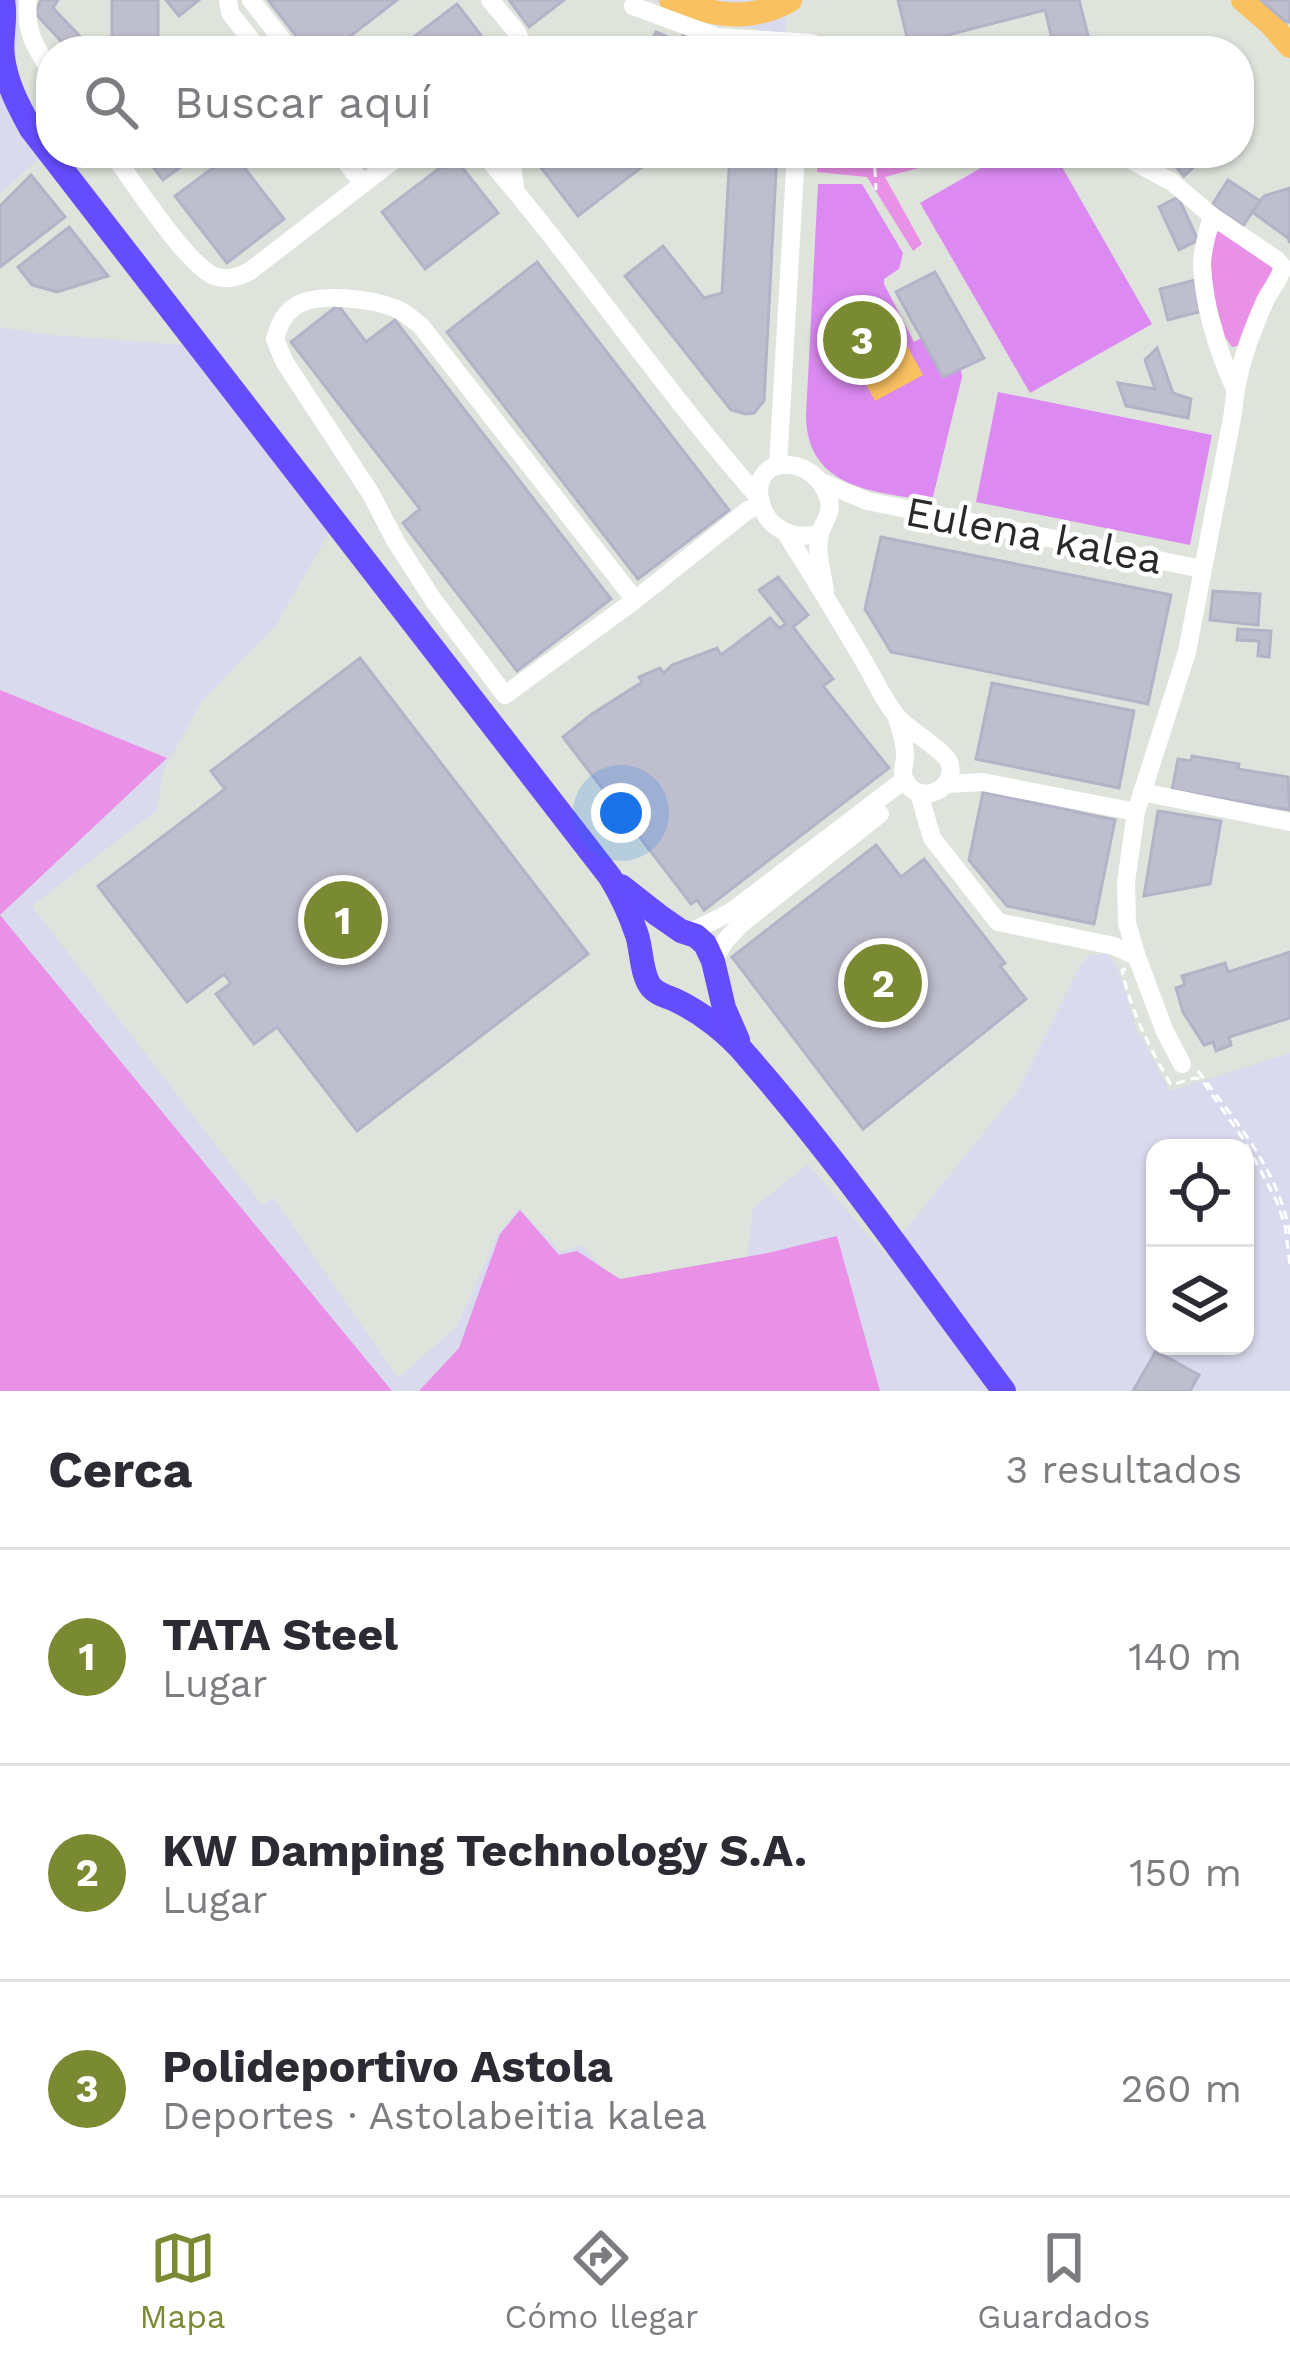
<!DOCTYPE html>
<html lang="es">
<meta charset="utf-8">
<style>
body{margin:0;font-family:"Work Sans",sans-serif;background:#f7f7f7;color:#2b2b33}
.controls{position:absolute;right:36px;bottom:36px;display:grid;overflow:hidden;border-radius:24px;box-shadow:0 3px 9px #0004}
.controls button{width:108px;height:108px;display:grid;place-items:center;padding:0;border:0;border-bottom:3px solid #e1e1e2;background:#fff;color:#2b2b33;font:60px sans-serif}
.you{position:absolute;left:621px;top:813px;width:42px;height:42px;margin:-30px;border:9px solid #fff;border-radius:50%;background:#1a73e8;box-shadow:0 0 0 18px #1a73e833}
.badge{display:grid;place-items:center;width:78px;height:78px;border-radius:50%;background:#7a8a33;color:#fff;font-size:39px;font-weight:700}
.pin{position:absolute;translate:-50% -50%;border:6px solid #fff;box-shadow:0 3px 12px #0006}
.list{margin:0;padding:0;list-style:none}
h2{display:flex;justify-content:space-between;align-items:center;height:156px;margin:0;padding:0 48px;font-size:51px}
h2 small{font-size:39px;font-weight:400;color:#7c7c81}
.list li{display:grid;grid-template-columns:78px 1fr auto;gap:36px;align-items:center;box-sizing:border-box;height:216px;padding:0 48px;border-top:3px solid #e1e1e2}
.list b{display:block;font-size:45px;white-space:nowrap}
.list p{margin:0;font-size:39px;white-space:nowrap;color:#7c7c81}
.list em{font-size:39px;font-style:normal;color:#7c7c81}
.icon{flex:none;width:66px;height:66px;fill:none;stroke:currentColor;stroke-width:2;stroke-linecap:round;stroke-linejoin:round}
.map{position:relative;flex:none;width:1290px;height:1391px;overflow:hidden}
.search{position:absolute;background:#fff;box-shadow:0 3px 9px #0004;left:36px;right:36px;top:36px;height:132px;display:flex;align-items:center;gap:30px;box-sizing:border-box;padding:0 42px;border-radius:48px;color:#7c7c81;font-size:45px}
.sheet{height:804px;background:#fff}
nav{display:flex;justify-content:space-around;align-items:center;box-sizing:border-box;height:168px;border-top:3px solid #e1e1e2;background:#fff;font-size:33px;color:#7c7c81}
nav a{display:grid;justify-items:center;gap:6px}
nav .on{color:#7a8a33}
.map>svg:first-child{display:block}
.industrial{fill:#dee4db}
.green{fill:#e990e7}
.pitch{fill:#dc8af2}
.water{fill:#fac161}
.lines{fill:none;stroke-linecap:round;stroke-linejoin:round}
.river{stroke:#fac161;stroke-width:24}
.building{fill:#bebece;stroke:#b3b3c8;stroke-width:3}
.path{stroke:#fff;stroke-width:3;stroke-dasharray:9 6;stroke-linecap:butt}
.minor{stroke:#fff;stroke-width:18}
.major{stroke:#644dfe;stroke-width:24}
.labels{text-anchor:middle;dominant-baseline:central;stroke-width:9;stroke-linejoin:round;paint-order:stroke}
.street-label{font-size:42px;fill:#292929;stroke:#fff}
</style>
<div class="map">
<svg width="1290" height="1391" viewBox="0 0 1290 1391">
<rect width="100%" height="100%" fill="#d9daed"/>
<path class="industrial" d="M20 0H651L736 26 786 34 787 10 800 0H1290V1053L1170 1091 1135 1026 1118 968 1108 954 1090 955 1080 965 1018 1090 885 1255 808 1164 753 1208 746 1267 650 1323 582 1245 561 1252 519 1208 496 1237 457 1326 398 1378 274 1198 262 1205 32 906 157 810 163 772 201 702 276 625 341 512 210 347 40 334 0 327V194L51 147V153H1239V51H51V139L14 77Z"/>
<g class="green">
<path d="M819 153H974L885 177 922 244 913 251 867 177 817 172Z"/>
<path d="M1219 230 1275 264 1238 346 1232 347 1225 337C1217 303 1196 261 1219 230Z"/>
<path d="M0 690 167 758 0 915 392 1391H0Z"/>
<path d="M520 1210 559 1255 577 1251 620 1279 768 1253 837 1236 880 1391H419L459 1348 500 1234Z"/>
</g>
<g class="pitch">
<path d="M1007 153H1054L1152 324 1030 393 920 203Z"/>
<path d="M818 184H862L903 253 899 269 884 279V284L914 342 921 338 896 292 935 272 984 358 961 370 962 377 932 501C877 492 807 490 806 416Z"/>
<path d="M998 392 1212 435 1190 545 976 502Z"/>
</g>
<path class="water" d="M905 342 923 375 875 401 857 368Z"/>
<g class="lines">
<g class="river">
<path d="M671 0C711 15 750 23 790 0"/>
<path d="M1243 0 1271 24 1290 46"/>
</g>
</g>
<g class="building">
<path d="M41 0H58L53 8 94 51H70L35 13Z"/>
<rect x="112" y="0" width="46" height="51"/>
<path d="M166 0H199L179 16Z"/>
<path d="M268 0H397L331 51H308Z"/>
<path d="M509 0H564L529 27Z"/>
<path d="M898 0H1079L1092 51H1055L1045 10 909 45Z"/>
<path d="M1261 0H1290V22H1286Z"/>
<path d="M457 4 493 51H395Z"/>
<path d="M685 31 708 38 703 51H675Z"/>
<path d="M656 32 679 42 675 51H647Z"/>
<path d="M142 153H200L163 180Z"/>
<path d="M233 153 284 219 227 263 175 196Z"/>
<path d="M530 153H660L578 216Z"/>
<path d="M730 153H777L764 401 754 413 746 414 731 410 625 276 663 246 704 298 722 293Z"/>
<path d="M1164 153H1208L1184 176Z"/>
<path d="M454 157 498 213 425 269 382 212Z"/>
<path d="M31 175 65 217 0 267V206Z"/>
<path d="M1228 180 1260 201 1243 226 1212 205Z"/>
<path d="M1290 188V243L1288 238 1252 212 1264 196Z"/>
<path d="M1178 197 1198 240 1179 250 1159 207Z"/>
<path d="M69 227 108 276 57 292 32 285 18 267Z"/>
<path d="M537 262 729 510 638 579 447 332Z"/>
<path d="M935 272 984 358 943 377 896 292Z"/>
<path d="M1195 280 1203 311 1168 320 1160 289Z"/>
<path d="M338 305 366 342 395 320 611 599 517 671 403 523 420 509 291 342Z"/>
<path d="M1157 348 1173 393 1191 399 1188 418 1126 406 1118 383 1155 389 1145 360Z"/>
<path d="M881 537 1171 595 1148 704 891 652 865 609Z"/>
<path d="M778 577 808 615 793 627 833 679 823 686 889 768 704 910 697 900 691 904 563 737 592 714 642 682 639 677 660 668 664 673 672 665 717 648 721 655 770 618 779 628 786 624 759 590Z"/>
<path d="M1213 591 1260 594 1258 625 1210 620Z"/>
<path d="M1238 629 1271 631 1269 657 1258 656 1259 641 1237 640Z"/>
<path d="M360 658 588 954 357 1131 277 1027 254 1044 216 994 231 983 224 974 187 1002 98 886 225 789 211 771Z"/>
<path d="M992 683 1134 711 1119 788 976 759Z"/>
<path d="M1192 756 1239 764 1238 769 1288 777 1290 810 1172 790 1178 759 1191 761Z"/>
<path d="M983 792 1115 820 1094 924 1007 906 969 860Z"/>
<path d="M1158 811 1221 821 1210 884 1144 896Z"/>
<path d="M876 845 901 877 924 859 1005 963 1000 966 1026 999 863 1129 732 957Z"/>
<path d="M1290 952V1018L1229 1037 1231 1045 1216 1051 1213 1042 1204 1045 1183 1012 1176 988 1185 985 1182 976 1225 963 1228 972Z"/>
<path d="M1156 1351 1199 1375 1190 1391H1133Z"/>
</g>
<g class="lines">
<g class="path">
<path d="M841 43 881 51"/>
<path d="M874 153 876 190"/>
<path d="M1126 969 1122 970C1131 1012 1150 1048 1171 1085L1194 1078 1201 1079 1246 1143 1277 1202 1285 1226 1290 1265"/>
<path d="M1198 1071C1235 1120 1280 1172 1290 1235"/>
</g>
<g class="minor">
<path d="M28 0C25 31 34 46 51 71"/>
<path d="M228 0 230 13 260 51"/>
<path d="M251 0 291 51"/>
<path d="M490 0 516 31 526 51"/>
<path d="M633 6 717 37 812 43 829 51"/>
<path d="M112 153C132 180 187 265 214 276 227 281 239 277 250 271L403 153"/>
<path d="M339 153 363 184"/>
<path d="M483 153C580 265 662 388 760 499"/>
<path d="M510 153 515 187"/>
<path d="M1118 153 1172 182 1212 216 1277 260 1283 267C1280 279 1271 289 1265 301 1249 337 1236 373 1233 413L1187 652 1136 812 1126 882 1127 923 1137 957 1165 1032 1182 1064"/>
<path d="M1212 216C1208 231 1202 249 1202 265 1204 306 1218 351 1235 389"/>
<path d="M778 465 796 153"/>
<path d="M819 481 867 501 1202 569"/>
<path d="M785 532C812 574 837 616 862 658 874 678 885 704 901 721 912 731 946 753 949 762 959 790 917 807 905 780 900 770 906 763 905 753 905 742 900 729 897 717"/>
<path d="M820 533C795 541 768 530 761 503 748 456 807 453 825 490 836 511 825 517 820 534 815 550 823 575 825 591"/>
<path d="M635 600 421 326C413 320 406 313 397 309 373 299 316 291 294 307 283 315 278 327 275 339L284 361 371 494 396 542 434 601 505 695 635 600 748 510 761 505"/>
<path d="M947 784 982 782 1136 812"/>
<path d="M1142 792 1290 822"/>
<path d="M919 793 932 838 998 922 1114 946 1137 957"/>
<path d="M689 933 731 912 904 780"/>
<path d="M713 961 725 941 741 924 880 814"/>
</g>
<g class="major">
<path d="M3 0C7 20 0 38 3 57 6 83 19 107 31 129L610 877C621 895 630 914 637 935 642 951 641 974 651 987 658 995 666 996 675 1000 701 1012 729 1034 747 1056 840 1162 920 1279 1004 1391"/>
<path d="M621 886 658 915 681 931 696 936 705 944 713 961 724 1008 738 1040"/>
</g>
</g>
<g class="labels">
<g class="street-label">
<text transform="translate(1034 535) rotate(11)">Eulena kalea</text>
</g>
</g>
</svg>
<div class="controls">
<button><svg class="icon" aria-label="locate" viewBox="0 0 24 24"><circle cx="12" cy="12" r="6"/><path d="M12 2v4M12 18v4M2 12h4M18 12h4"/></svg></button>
<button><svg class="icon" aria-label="layers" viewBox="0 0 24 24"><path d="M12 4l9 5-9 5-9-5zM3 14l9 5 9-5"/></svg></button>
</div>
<div class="you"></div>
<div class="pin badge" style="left:343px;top:920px">1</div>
<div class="pin badge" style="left:883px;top:983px">2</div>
<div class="pin badge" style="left:862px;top:340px">3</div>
<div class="search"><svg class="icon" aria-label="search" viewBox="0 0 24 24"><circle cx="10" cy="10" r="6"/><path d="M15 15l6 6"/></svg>Buscar aquí</div>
</div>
<section class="sheet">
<h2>Cerca<small>3 resultados</small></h2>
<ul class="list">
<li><span class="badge">1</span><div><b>TATA Steel</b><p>Lugar</p></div><em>140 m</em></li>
<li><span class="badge">2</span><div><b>KW Damping Technology S.A.</b><p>Lugar</p></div><em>150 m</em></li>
<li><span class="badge">3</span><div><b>Polideportivo Astola</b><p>Deportes · Astolabeitia kalea</p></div><em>260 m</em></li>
</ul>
</section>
<nav>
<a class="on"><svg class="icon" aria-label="map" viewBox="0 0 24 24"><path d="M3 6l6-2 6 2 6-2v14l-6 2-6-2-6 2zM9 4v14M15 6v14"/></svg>Mapa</a>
<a><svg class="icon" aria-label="directions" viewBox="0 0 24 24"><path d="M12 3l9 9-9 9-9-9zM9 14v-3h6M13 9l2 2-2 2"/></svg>Cómo llegar</a>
<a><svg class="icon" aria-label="saved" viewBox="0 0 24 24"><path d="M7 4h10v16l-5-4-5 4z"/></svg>Guardados</a>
</nav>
